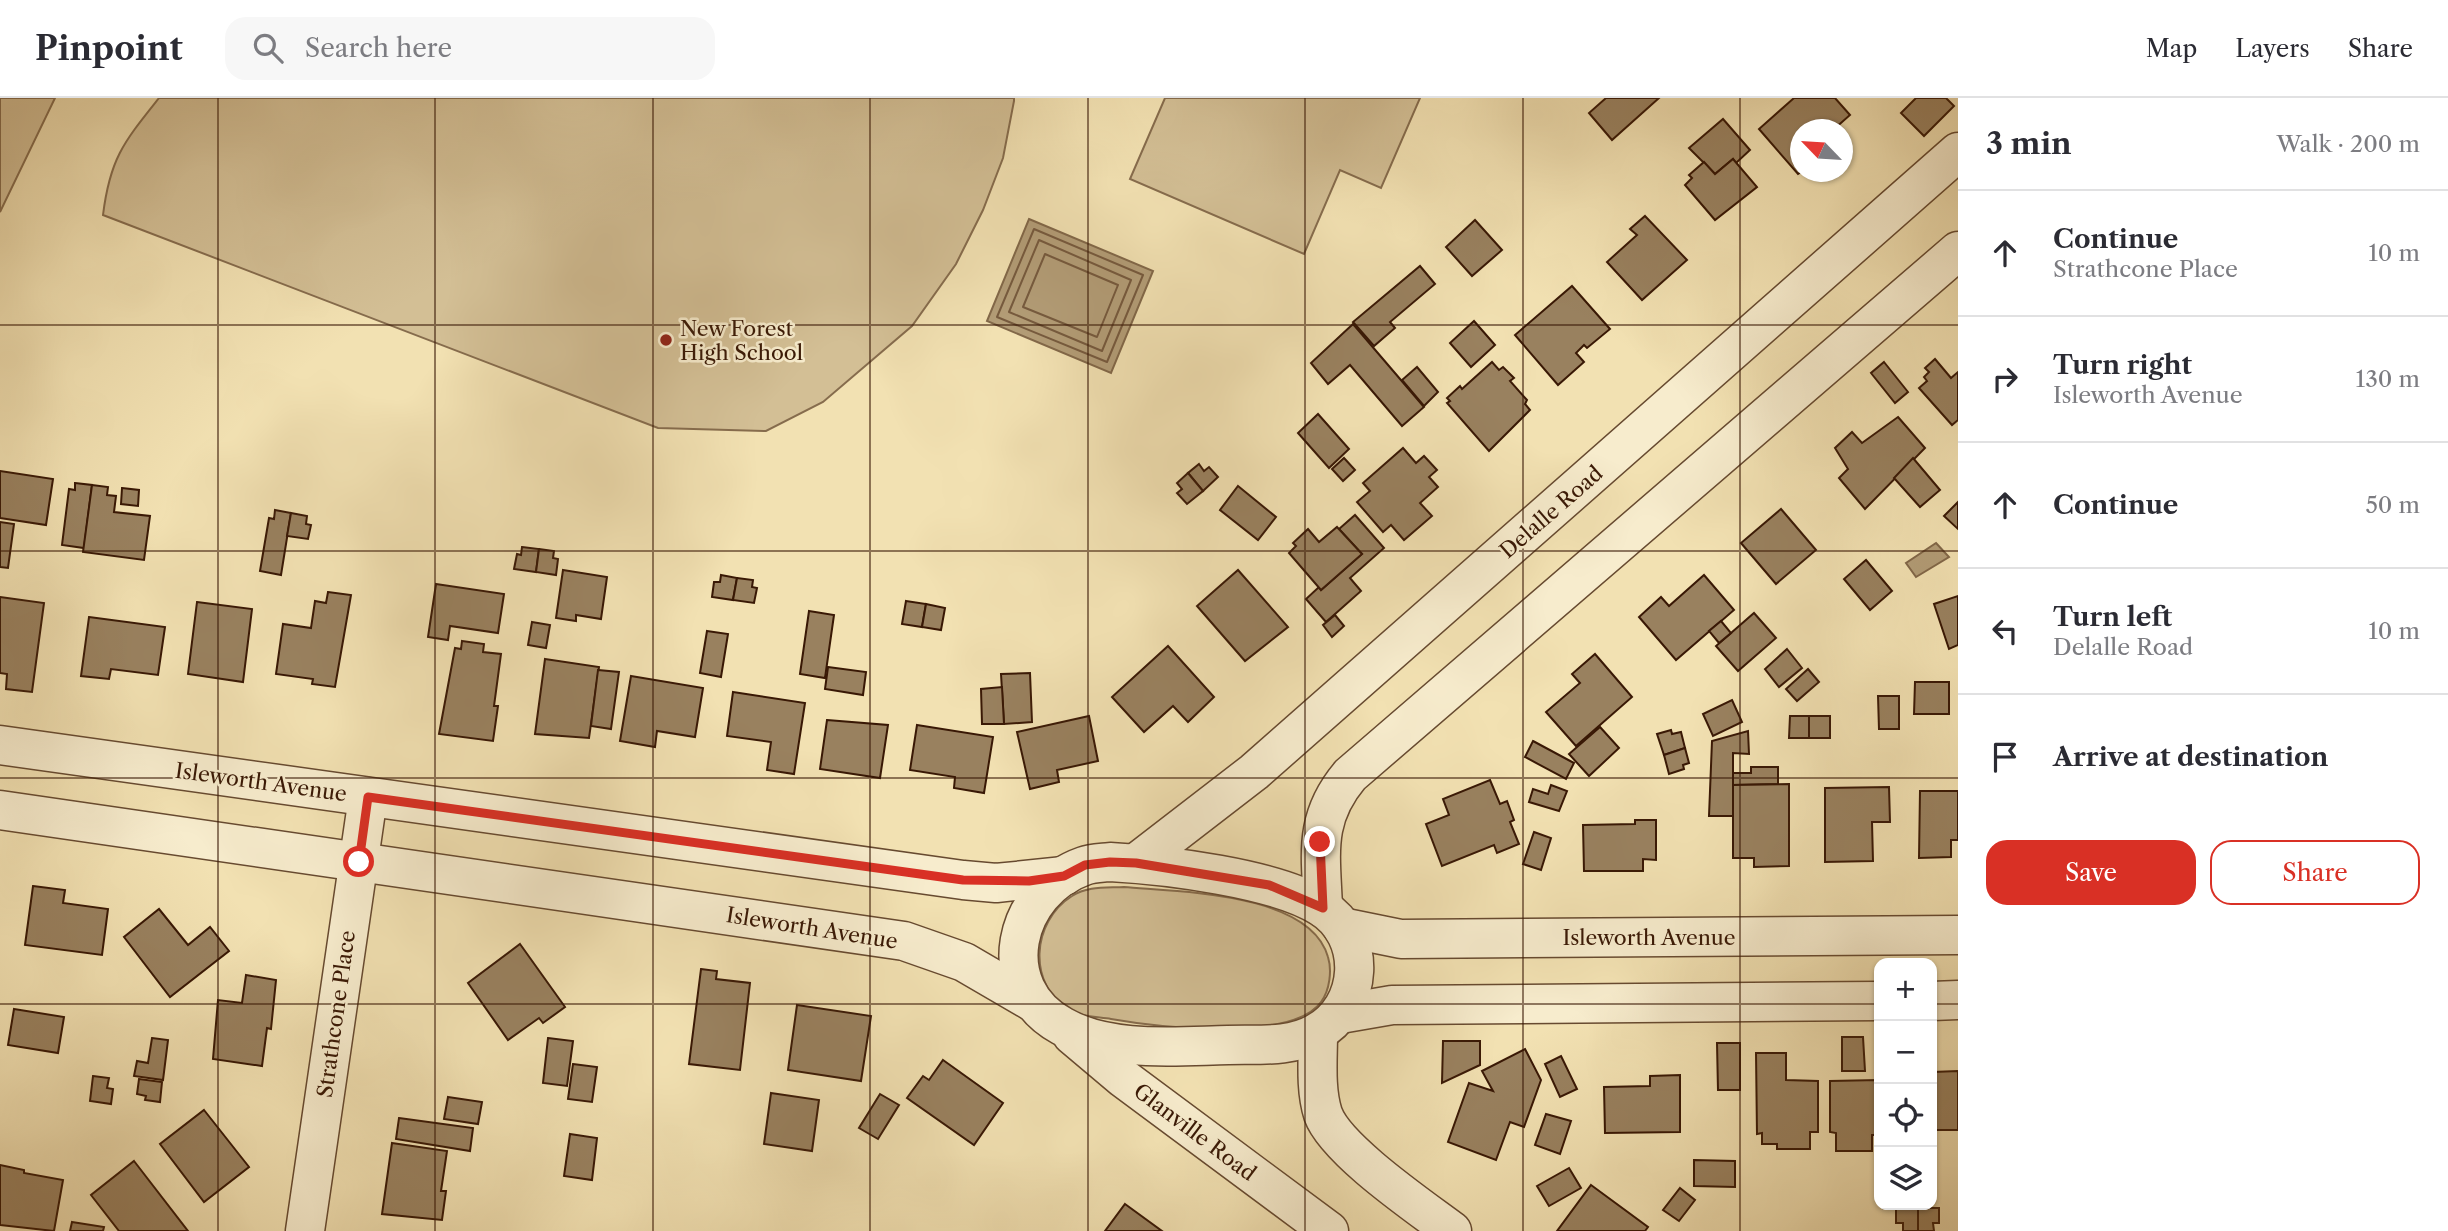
<!DOCTYPE html>
<meta charset="utf-8">
<style>
body{margin:0;font-family:"Libre Caslon Text",serif;background:#f7f7f7;color:#2b2b33}
.controls{position:absolute;right:21px;bottom:21px;display:grid;overflow:hidden;border-radius:14px;box-shadow:0 2px 5px #0004}
.controls button{width:63px;height:63px;display:grid;place-items:center;padding:0;border:0;border-bottom:2px solid #e1e1e2;background:#fff;color:#2b2b33;font:35px sans-serif}
.compass{position:absolute;left:1790px;top:21px;width:63px;height:63px;border-radius:50%;background:#fff;box-shadow:0 2px 5px #0004;rotate:295deg}
.stop{position:absolute;width:21px;height:21px;margin:-16px;border:5px solid #d93025;border-radius:50%;background:#fff}
.stop.end{background:#d93025;border-color:#fff;box-shadow:0 2px 7px #0008}
.list{margin:0;padding:0;list-style:none}
h2{display:flex;justify-content:space-between;align-items:center;height:91px;margin:0;padding:0 28px;font-size:30px}
h2 small{font-size:23px;font-weight:400;color:#7c7c81}
.list li{display:grid;grid-template-columns:46px 1fr auto;gap:21px;align-items:center;box-sizing:border-box;height:126px;padding:0 28px;border-top:2px solid #e1e1e2}
.list b{display:block;font-size:26px;white-space:nowrap}
.list p{margin:0;font-size:23px;white-space:nowrap;color:#7c7c81}
.list em{font-size:23px;font-style:normal;color:#7c7c81}
.actions{display:flex;gap:14px;padding:21px 28px}
.actions a{flex:1;padding:16px 0;border:2px solid #d93025;border-radius:21px;text-align:center;font-size:24px;color:#d93025}
.actions .main{background:#d93025;color:#fff}
.icon{flex:none;width:38px;height:38px;fill:none;stroke:currentColor;stroke-width:2;stroke-linecap:round;stroke-linejoin:round}
.map{position:relative;flex:none;width:1958px;height:1133px;overflow:hidden}
header{display:flex;align-items:center;gap:42px;box-sizing:border-box;height:98px;padding:0 35px;background:#fff;border-bottom:2px solid #e1e1e2}
header strong{font-size:33px}
nav{display:flex;gap:38px;margin-inline-start:auto;font-size:24px}
.search{width:490px;height:63px;background:#f7f7f7;display:flex;align-items:center;gap:18px;box-sizing:border-box;padding:0 24px;border-radius:21px;color:#7c7c81;font-size:26px}
main{display:flex}
aside{flex:1;background:#fff}
.map>svg:first-child{display:block}
.green{fill:#d3bf95;stroke:#866c4d;stroke-width:2}
.water{fill:#b39d77;stroke:#826849;stroke-width:2}
.lines{fill:none;stroke-linecap:round;stroke-linejoin:round}
.shore{stroke:#765a3e;stroke-width:2}
.building{fill:#99815f;stroke:#391805;stroke-width:2}
.minor-casing{stroke:#674a30;stroke-width:41}
.minor{stroke:#f7eccd;stroke-width:38}
.route{stroke:#d93025;stroke-width:9}
.grid{fill:none;stroke:#391805;stroke-width:2;stroke-opacity:0.55}
.poi-dot{fill:#8f2418;stroke:#f7eccd;stroke-width:2.5}
.labels{text-anchor:middle;dominant-baseline:central;stroke-width:5;stroke-linejoin:round;paint-order:stroke}
.poi-label{font-size:21px;fill:#391805;stroke:#f7eccd;text-anchor:start}
.street-label{font-size:21px;fill:#391805;stroke:#f7eccd}
</style>
<header>
<strong>Pinpoint</strong>
<div class="search"><svg class="icon" aria-label="search" viewBox="0 0 24 24"><circle cx="10" cy="10" r="6"/><path d="M15 15l6 6"/></svg>Search here</div>
<nav><a>Map</a><a>Layers</a><a>Share</a></nav>
</header>
<main>
<div class="map">
<svg width="1958" height="1133" viewBox="0 0 1958 1133">
<rect width="100%" height="100%" fill="#f2e1b2"/>
<filter id="stains"><feTurbulence type="fractalNoise" baseFrequency=".00286" numOctaves="4"/><feColorMatrix values="0 0 0 0 .2 0 0 0 0 .09 0 0 0 0 .02 0 0 0 .5 -.17"/></filter>
<radialGradient id="worn" r=".72"><stop offset=".6" stop-color="#630" stop-opacity="0"/><stop offset="1" stop-color="#630" stop-opacity=".3"/></radialGradient>
<g class="green">
<path d="M0 0H55L0 114Z"/>
<path d="M159 0H1014V3L1003 60 983 112 956 166 912 228 823 304 766 333 658 330 103 117C110 60 124 44 159 0Z"/>
<path d="M1165 0H1420L1381 90 1340 72 1304 156 1130 81Z"/>
<path d="M1124 789C1178 794 1310 794 1328 859 1332 872 1330 892 1321 904 1291 945 1156 929 1111 921 1099 919 1081 919 1070 913 1027 887 1031 824 1072 798 1087 788 1106 790 1124 789Z"/>
</g>
<g class="water">
<path d="M1029 121 1153 173 1111 275 987 223Z"/>
<path d="M1936 445 1949 459 1916 479 1906 465Z"/>
</g>
<g class="lines">
<g class="shore">
<path d="M1034 131 1143 177 1107 264 997 219Z"/>
<path d="M1039 142 1131 182 1102 253 1009 214Z"/>
<path d="M1045 156 1118 187 1097 239 1023 209Z"/>
</g>
</g>
<g class="building">
<path d="M1606 0H1659L1612 42 1589 15Z"/>
<path d="M1794 0H1835L1850 17 1833 32H1800L1801 74 1798 76 1759 31Z"/>
<path d="M1916 0H1946L1954 8 1924 38 1901 15Z"/>
<path d="M1723 21 1750 52 1736 65 1733 61 1715 76 1689 50Z"/>
<path d="M1733 61 1757 89 1715 122 1685 87 1692 80 1689 77 1704 64 1715 76Z"/>
<path d="M1645 118 1687 162 1642 202 1607 164 1637 137 1630 131Z"/>
<path d="M1475 122 1502 152 1472 178 1446 149Z"/>
<path d="M1420 168 1435 186 1390 224 1395 230 1374 248 1353 224Z"/>
<path d="M1572 188 1610 231 1587 250 1584 247 1576 255 1584 264 1558 287 1515 237Z"/>
<path d="M1474 223 1495 247 1471 269 1450 245Z"/>
<path d="M1353 226 1424 309 1402 328 1350 267 1328 286 1311 265Z"/>
<path d="M1935 261 1951 280 1958 274V322L1952 327 1919 290 1927 283 1924 279 1929 274 1925 270Z"/>
<path d="M1492 264 1499 272 1503 269 1514 280 1510 283 1527 302 1525 306 1530 312 1489 353 1447 305 1450 303 1447 300 1460 288 1462 291Z"/>
<path d="M1884 264 1908 294 1895 305 1871 275Z"/>
<path d="M1417 269 1438 294 1424 308 1402 282Z"/>
<path d="M1318 316 1349 351 1329 370 1298 335Z"/>
<path d="M1898 319 1925 350 1865 411 1839 380 1848 371 1835 350 1852 334 1862 345Z"/>
<path d="M1403 350 1416 365 1424 358 1437 372 1429 379 1438 389 1420 405 1432 418 1404 442 1391 427 1383 434 1357 404 1370 393 1363 385Z"/>
<path d="M1344 360 1355 372 1343 383 1332 371Z"/>
<path d="M1913 360 1940 392 1920 409 1894 380Z"/>
<path d="M1199 366 1204 373 1209 369 1218 379 1203 393 1188 375Z"/>
<path d="M0 373 53 381 46 427 0 420Z"/>
<path d="M1188 375 1203 393 1187 406 1177 395 1182 391 1177 385Z"/>
<path d="M75 385 92 387 84 450 62 447 69 391 75 392Z"/>
<path d="M92 387 108 389 107 397 116 398 114 414 150 418 144 462 83 454Z"/>
<path d="M1238 388 1276 419 1258 442 1220 412Z"/>
<path d="M122 390 139 392 138 408 121 406Z"/>
<path d="M1958 404V431L1944 418Z"/>
<path d="M1781 411 1816 452 1776 486 1741 445Z"/>
<path d="M275 412 291 415 281 477 260 473 269 420 274 421Z"/>
<path d="M291 415 307 418 306 426 311 427 308 441 287 438Z"/>
<path d="M1355 417 1384 450 1350 480 1361 493 1326 524 1306 501 1319 489 1321 492 1362 456 1339 431Z"/>
<path d="M0 424 14 426 8 470 0 469Z"/>
<path d="M1337 429 1362 456 1321 492 1289 455 1296 448 1293 445 1308 431 1319 444Z"/>
<path d="M522 449 539 451 536 474 514 471 517 456 521 457Z"/>
<path d="M539 451 554 453 553 460 558 461 556 477 536 474Z"/>
<path d="M1866 462 1892 493 1870 512 1844 481Z"/>
<path d="M563 472 607 479 601 521 576 517V523L556 520Z"/>
<path d="M1238 472 1288 529 1245 563 1197 508Z"/>
<path d="M721 477 737 480 733 502 712 499 714 484H720Z"/>
<path d="M1704 477 1734 512 1676 562 1639 519 1661 499 1669 508Z"/>
<path d="M737 480 753 482 752 489 757 490 754 505 733 502Z"/>
<path d="M436 486 504 496 498 535 450 528 448 542 428 539Z"/>
<path d="M328 494 351 497 335 589 312 586 313 581 276 576 283 526 311 530 315 503 326 505Z"/>
<path d="M1958 498V547L1949 551 1934 506Z"/>
<path d="M0 499 44 505 32 594 6 591 7 576 0 575Z"/>
<path d="M906 503 926 506 922 529 902 526Z"/>
<path d="M197 504 252 511 243 584 188 576Z"/>
<path d="M926 506 945 510 941 532 922 529Z"/>
<path d="M809 513 834 517 825 580 800 576Z"/>
<path d="M1754 515 1776 540 1738 573 1716 548Z"/>
<path d="M1335 517 1344 528 1332 539 1323 527Z"/>
<path d="M89 519 165 529 158 577 111 571 109 581 81 578Z"/>
<path d="M1721 523 1731 535 1719 545 1709 533Z"/>
<path d="M532 524 550 527 546 550 528 547Z"/>
<path d="M707 533 728 536 721 579 700 575Z"/>
<path d="M462 543 484 546 483 554 501 556 494 608H498L493 643 439 636 455 550 461 551Z"/>
<path d="M1168 548 1214 599 1188 624 1173 608 1144 634 1112 599Z"/>
<path d="M1787 551 1802 570 1779 589 1765 571Z"/>
<path d="M1595 556 1632 599 1576 648 1546 614 1580 585 1572 576Z"/>
<path d="M545 561 599 569 589 640 535 636Z"/>
<path d="M828 569 866 574 863 597 825 591Z"/>
<path d="M1808 571 1819 584 1797 603 1786 591Z"/>
<path d="M598 572 619 574 611 631 591 628Z"/>
<path d="M1030 575 1032 624 1004 626 1001 576Z"/>
<path d="M631 578 703 590 695 639 657 633 655 649 620 643Z"/>
<path d="M1915 584H1949V616H1914Z"/>
<path d="M1002 589 1004 626H982L981 591Z"/>
<path d="M733 594 805 605 794 676 767 672 771 644 727 638Z"/>
<path d="M1878 598H1899V631H1879Z"/>
<path d="M1732 602 1742 624 1713 638 1703 616Z"/>
<path d="M1089 618 1098 663 1057 672 1059 684 1030 691 1017 634Z"/>
<path d="M1790 618H1809V640H1789Z"/>
<rect x="1809" y="618" width="21" height="22"/>
<path d="M827 622 888 627 880 680 820 671Z"/>
<path d="M917 627 993 639 984 695 954 690 955 679 910 672Z"/>
<path d="M1600 629 1619 650 1589 678 1569 656Z"/>
<path d="M1671 632 1672 636 1681 634 1685 650 1664 657 1657 636Z"/>
<path d="M1748 633 1749 656 1733 655V718H1709L1712 643Z"/>
<path d="M1533 643 1574 665 1566 681 1525 659Z"/>
<path d="M1685 650 1689 665 1683 667 1684 671 1669 676 1664 657Z"/>
<path d="M1751 669H1778V686L1733 687V675H1751Z"/>
<path d="M1490 682 1500 706 1507 703 1514 722 1510 724 1519 746 1497 755 1494 747 1442 768 1426 726 1449 717 1443 701Z"/>
<path d="M1789 686V768L1754 769V760H1733V687Z"/>
<path d="M1551 687 1567 693 1559 713 1529 704 1533 691 1548 696Z"/>
<path d="M1889 689 1890 724H1872L1873 763 1825 764V690Z"/>
<path d="M1920 693H1958V742H1951V759L1919 760Z"/>
<path d="M1635 722H1656V762L1643 761V773H1584L1583 727 1635 726Z"/>
<path d="M1534 734 1551 740 1541 772 1523 766Z"/>
<path d="M33 788 65 792 63 805 108 811 102 857 25 847Z"/>
<path d="M159 811 188 847 210 829 229 853 170 899 124 839Z"/>
<path d="M520 846 565 909 543 925 539 920 508 942 468 885Z"/>
<path d="M701 871 717 873 716 881 750 885 740 972 689 966Z"/>
<path d="M246 877 276 882 271 931 267 930 262 968 213 961 218 902 242 905Z"/>
<path d="M797 907 871 918 861 983 788 972Z"/>
<path d="M14 911 64 919 58 955 8 947Z"/>
<path d="M1842 939H1863L1865 973H1842Z"/>
<path d="M152 940 168 942 163 982 134 978 137 963 148 965Z"/>
<path d="M548 940 573 943 567 988 543 985Z"/>
<path d="M1443 943H1480V967L1442 985Z"/>
<path d="M1717 945H1740V992H1718Z"/>
<path d="M1525 951 1541 982 1524 1029 1510 1024 1496 1062 1448 1044 1469 985 1493 993 1482 973Z"/>
<path d="M1756 955H1786V982L1818 983V1034H1810V1051H1777V1046H1762V1035L1757 1036Z"/>
<path d="M1561 958 1577 991 1560 999 1545 966Z"/>
<path d="M943 962 1003 1005 974 1047 907 1000 923 978 929 982Z"/>
<path d="M573 966 597 969 592 1004 568 1001Z"/>
<path d="M1958 973V1032H1934L1933 974Z"/>
<path d="M1680 977V1034L1605 1035 1604 989 1650 988V978Z"/>
<path d="M93 978 109 980 107 990 113 991 111 1006 90 1003Z"/>
<path d="M139 981 162 984 160 1004 145 1002 146 998 137 996Z"/>
<path d="M1879 982V1037H1872V1053H1836V1035L1830 1034V983Z"/>
<path d="M771 995 819 1002 812 1053 764 1046Z"/>
<path d="M880 996 899 1007 878 1041 859 1030Z"/>
<path d="M448 999 482 1004 478 1026 444 1021Z"/>
<path d="M204 1012 249 1069 204 1104 160 1046Z"/>
<path d="M1546 1016 1571 1023 1560 1056 1535 1047Z"/>
<path d="M399 1020 473 1030 470 1053 396 1041Z"/>
<path d="M570 1036 597 1040 592 1082 564 1078Z"/>
<path d="M392 1045 447 1053 441 1093H446L442 1122 382 1116Z"/>
<path d="M1694 1062 1735 1063V1089L1694 1088Z"/>
<path d="M134 1063 188 1133H119L91 1097Z"/>
<path d="M0 1067 24 1072V1075L63 1082 54 1133 0 1127Z"/>
<path d="M1569 1070 1581 1090 1549 1108 1537 1088Z"/>
<path d="M1591 1087 1648 1129 1645 1133H1557Z"/>
<path d="M1680 1090 1695 1102 1679 1123 1663 1112Z"/>
<path d="M1125 1106 1162 1133H1105Z"/>
<path d="M1896 1110H1918V1133H1903V1125H1896Z"/>
<path d="M1918 1110H1939V1125H1933L1934 1133H1918Z"/>
<path d="M72 1124 104 1129 103 1133H70Z"/>
</g>
<g class="lines">
<g class="minor-casing">
<g id="minor">
<path d="M0 647 963 782 996 785 1064 778"/>
<path d="M0 712 904 843 964 864 1031 903"/>
<path d="M1110 764C1165 767 1275 780 1321 809 1368 838 1364 909 1316 935 1290 950 1257 946 1228 947 1176 948 1109 955 1062 928 991 889 1013 793 1084 768 1092 765 1102 765 1110 764Z"/>
<path d="M1136 765 1254 674 1958 54"/>
<path d="M1323 810C1321 756 1313 721 1350 677L1958 153"/>
<path d="M1342 829 1401 841 1958 837"/>
<path d="M1932 903 1958 902"/>
<path d="M1340 916 1392 907 1879 903"/>
<path d="M1318 935C1318 961 1315 991 1323 1016 1336 1052 1420 1109 1452 1133"/>
<path d="M1072 937 1123 980 1329 1133"/>
<path d="M305 1133 368 699"/>
</g>
</g>
<use href="#minor" class="minor"/>
</g>
<g class="lines">
<path class="route" d="M359 764 368 699 963 782 1029 783 1064 778 1085 767 1110 764 1136 765 1269 787 1323 810 1320 744"/>
</g>
<path class="grid" d="M218 0V1133M435 0V1133M653 0V1133M870 0V1133M1088 0V1133M1305 0V1133M1523 0V1133M1740 0V1133M0 227H1958M0 453H1958M0 680H1958M0 906H1879M1932 906H1958"/>
<circle class="poi-dot" cx="666" cy="242" r="7"/>
<g class="labels">
<g class="poi-label">
<text x="680" y="230">New Forest<tspan x="680" dy="24">High School</tspan></text>
</g>
<g class="street-label">
<text transform="translate(1551 414) rotate(-41)">Delalle Road</text>
<text transform="translate(261 684) rotate(8)">Isleworth Avenue</text>
<text transform="translate(812 830) rotate(9)">Isleworth Avenue</text>
<text x="1649" y="839">Isleworth Avenue</text>
<text transform="translate(336 916) rotate(-82)">Strathcone Place</text>
<text transform="translate(1195 1034) rotate(37)">Glanville Road</text>
</g>
</g>
<rect width="100%" height="100%" filter="url(#stains)"/>
<rect width="100%" height="100%" fill="url(#worn)"/>
</svg>
<div class="controls">
<button>+</button>
<button>−</button>
<button><svg class="icon" aria-label="locate" viewBox="0 0 24 24"><circle cx="12" cy="12" r="6"/><path d="M12 2v4M12 18v4M2 12h4M18 12h4"/></svg></button>
<button><svg class="icon" aria-label="layers" viewBox="0 0 24 24"><path d="M12 4l9 5-9 5-9-5zM3 14l9 5 9-5"/></svg></button>
</div>
<svg class="compass" viewBox="-18 -18 36 36"><path d="M0-13l5 13h-10z" fill="#e53935"/><path d="M0 13l5-13h-10z" fill="#7c7c81"/></svg>
<div class="stop" style="left:359px;top:764px"></div>
<div class="stop end" style="left:1320px;top:744px"></div>
</div>
<aside>
<h2>3 min<small>Walk · 200 m</small></h2>
<ul class="list">
<li><svg class="icon" aria-label="ahead" viewBox="0 0 24 24"><path d="M12 20V5M6 11l6-6 6 6"/></svg><div><b>Continue</b><p>Strathcone Place</p></div><em>10 m</em></li>
<li><svg class="icon" aria-label="right" viewBox="0 0 24 24"><path d="M7 20v-9h11M14 6l5 5-5 5"/></svg><div><b>Turn right</b><p>Isleworth Avenue</p></div><em>130 m</em></li>
<li><svg class="icon" aria-label="ahead" viewBox="0 0 24 24"><path d="M12 20V5M6 11l6-6 6 6"/></svg><div><b>Continue</b></div><em>50 m</em></li>
<li><svg class="icon" aria-label="left" viewBox="0 0 24 24"><path d="M17 20v-9H6M10 6l-5 5 5 5"/></svg><div><b>Turn left</b><p>Delalle Road</p></div><em>10 m</em></li>
<li><svg class="icon" aria-label="arrive" viewBox="0 0 24 24"><path d="M6 21V4h12l-3 4 3 4H6"/></svg><div><b>Arrive at destination</b></div></li>
</ul>
<div class="actions"><a class="main">Save</a><a>Share</a></div>
</aside>
</main>
